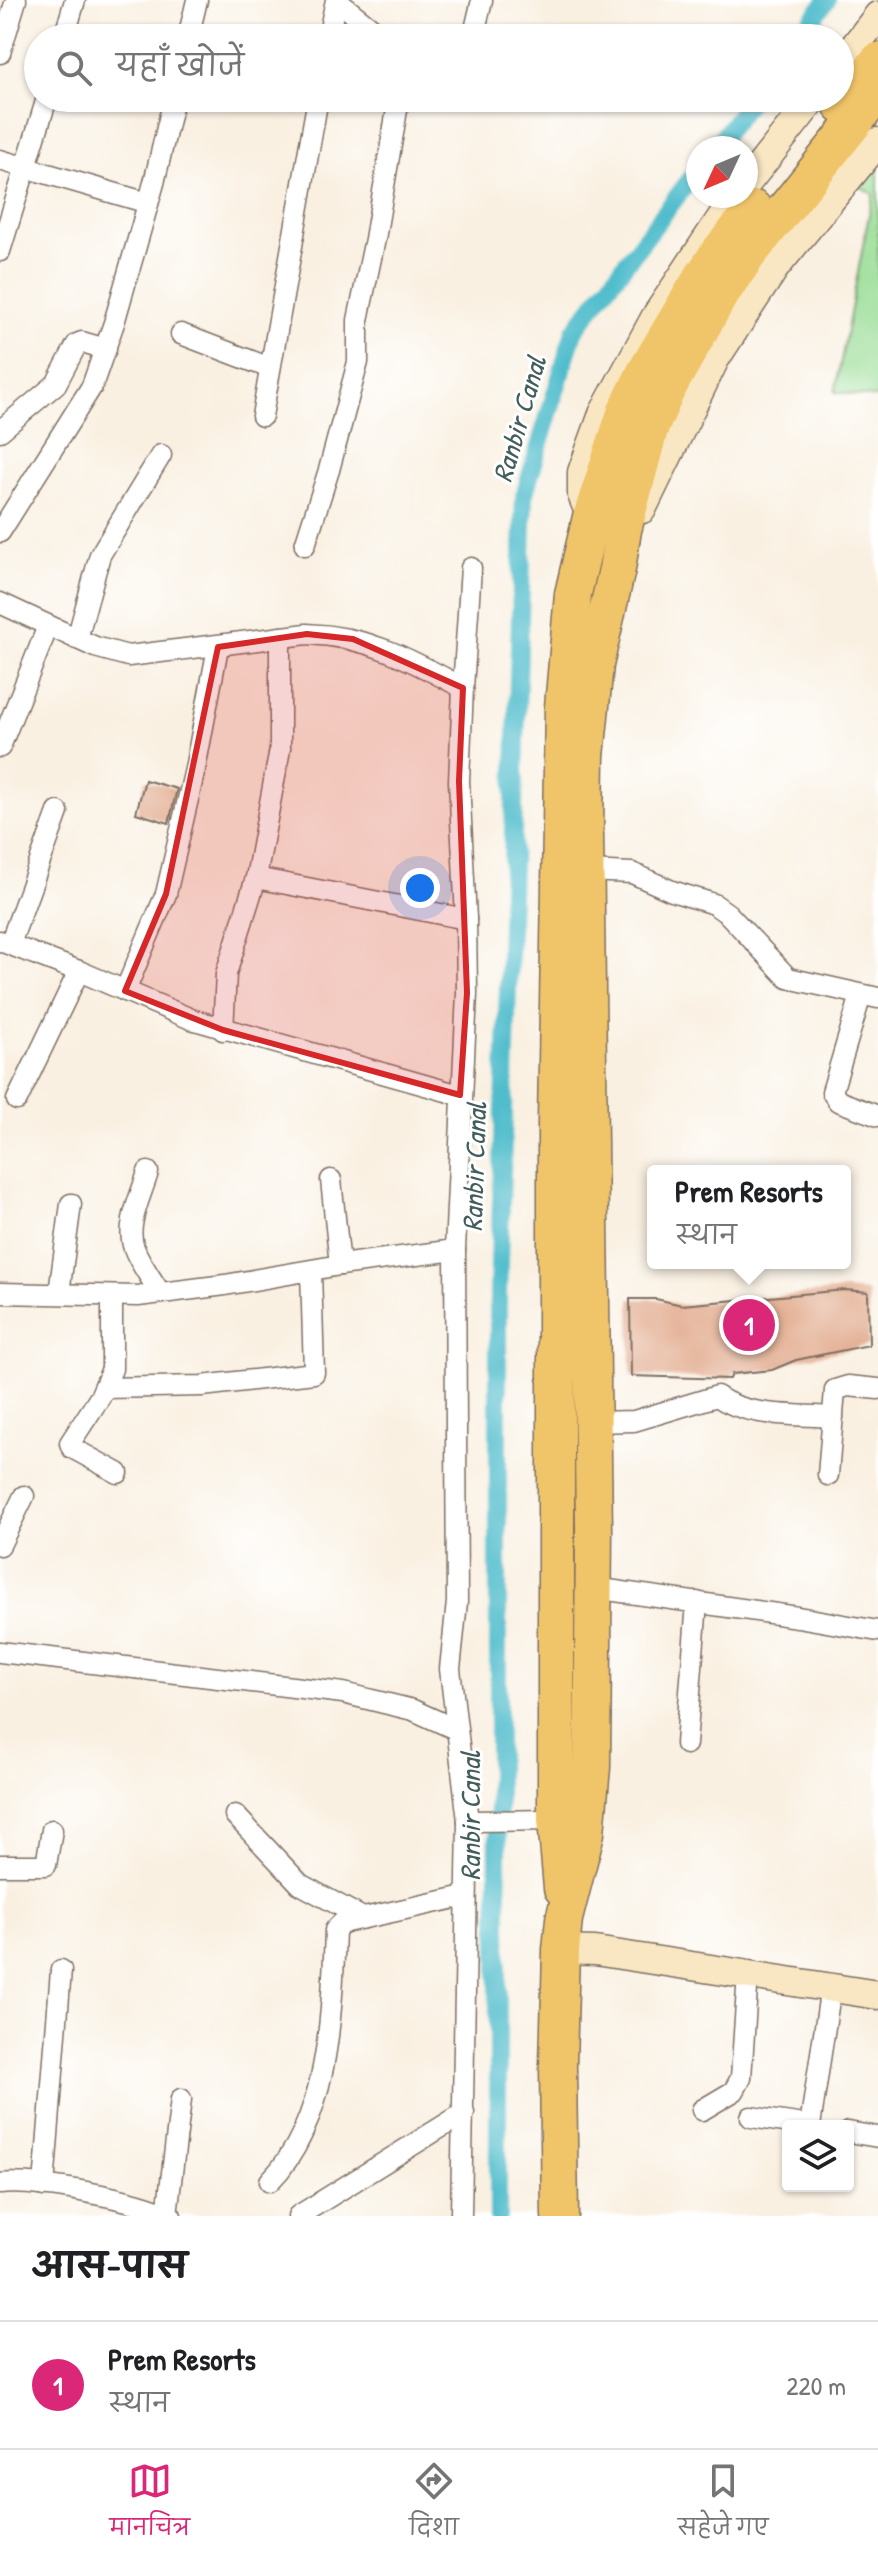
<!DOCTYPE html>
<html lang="hi">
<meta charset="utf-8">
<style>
body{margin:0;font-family:"Patrick Hand","Playpen Sans Deva",sans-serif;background:#f2f2f2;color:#202124}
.controls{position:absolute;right:24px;bottom:24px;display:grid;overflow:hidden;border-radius:8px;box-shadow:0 2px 6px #0004}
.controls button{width:72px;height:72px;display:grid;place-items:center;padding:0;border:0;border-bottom:2px solid #e0e0e0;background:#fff;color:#202124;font:40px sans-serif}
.compass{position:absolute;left:686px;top:136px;width:72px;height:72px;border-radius:50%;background:#fff;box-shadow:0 2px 6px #0004;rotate:226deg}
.you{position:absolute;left:420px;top:888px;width:28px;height:28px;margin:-20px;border:6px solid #fff;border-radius:50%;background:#1a73e8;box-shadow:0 0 0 12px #1a73e833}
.badge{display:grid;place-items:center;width:52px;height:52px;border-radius:50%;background:#db2777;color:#fff;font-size:26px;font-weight:700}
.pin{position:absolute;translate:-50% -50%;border:4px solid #fff;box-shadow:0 2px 8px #0006}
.popup{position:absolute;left:647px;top:1165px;width:204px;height:104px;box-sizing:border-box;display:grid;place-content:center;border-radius:8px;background:#fff;filter:drop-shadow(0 2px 6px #0005);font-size:26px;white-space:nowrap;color:#757577}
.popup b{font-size:30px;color:#202124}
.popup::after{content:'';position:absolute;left:50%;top:100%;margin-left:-16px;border:16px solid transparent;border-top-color:#fff}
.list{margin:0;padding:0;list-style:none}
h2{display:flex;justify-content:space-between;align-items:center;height:104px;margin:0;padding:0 32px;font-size:34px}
h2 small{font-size:26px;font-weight:400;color:#757577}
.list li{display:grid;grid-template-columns:52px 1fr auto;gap:24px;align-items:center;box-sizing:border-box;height:128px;padding:0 32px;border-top:2px solid #e0e0e0}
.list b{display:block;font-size:30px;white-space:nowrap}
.list p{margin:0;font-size:26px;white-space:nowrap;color:#757577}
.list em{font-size:26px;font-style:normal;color:#757577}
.icon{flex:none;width:44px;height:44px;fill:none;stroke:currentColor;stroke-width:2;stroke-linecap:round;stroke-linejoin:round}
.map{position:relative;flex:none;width:878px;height:2216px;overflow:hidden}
.search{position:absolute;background:#fff;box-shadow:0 2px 6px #0004;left:24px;right:24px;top:24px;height:88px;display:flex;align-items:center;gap:20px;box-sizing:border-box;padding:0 28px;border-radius:44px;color:#757577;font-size:30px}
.sheet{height:232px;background:#fff}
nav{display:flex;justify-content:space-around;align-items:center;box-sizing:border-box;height:112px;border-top:2px solid #e0e0e0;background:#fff;font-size:22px;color:#757577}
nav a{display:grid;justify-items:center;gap:4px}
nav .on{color:#db2777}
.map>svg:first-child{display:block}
.green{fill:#99dd95;stroke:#6a845a;stroke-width:2}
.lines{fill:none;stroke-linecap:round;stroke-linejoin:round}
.canal{stroke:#51bdcc;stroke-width:18}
.building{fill:#e1a889}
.street-casing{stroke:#7e6f62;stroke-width:23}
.secondary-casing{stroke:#7e6f62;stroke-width:31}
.highway-casing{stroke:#7e6f62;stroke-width:39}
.street{stroke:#fff;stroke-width:20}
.secondary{stroke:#f9e7c3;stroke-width:28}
.highway{stroke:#f0c469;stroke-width:36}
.marked{fill:#d62828;fill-opacity:0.2;stroke:#d62828;stroke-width:6;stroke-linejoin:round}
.labels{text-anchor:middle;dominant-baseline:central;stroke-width:6;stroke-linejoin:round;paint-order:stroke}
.water-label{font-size:28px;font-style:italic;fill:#435d5b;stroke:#fff}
</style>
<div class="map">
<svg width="878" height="2216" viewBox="0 0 878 2216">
<rect width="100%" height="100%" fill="#fff"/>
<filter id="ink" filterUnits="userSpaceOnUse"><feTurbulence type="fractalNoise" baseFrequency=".0125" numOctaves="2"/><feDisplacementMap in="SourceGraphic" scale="16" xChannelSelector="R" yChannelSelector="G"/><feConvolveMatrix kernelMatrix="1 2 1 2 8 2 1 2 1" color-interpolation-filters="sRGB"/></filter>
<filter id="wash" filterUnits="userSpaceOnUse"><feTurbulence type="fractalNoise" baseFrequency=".006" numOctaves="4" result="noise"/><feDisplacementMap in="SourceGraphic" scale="32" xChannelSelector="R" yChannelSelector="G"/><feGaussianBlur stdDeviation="1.8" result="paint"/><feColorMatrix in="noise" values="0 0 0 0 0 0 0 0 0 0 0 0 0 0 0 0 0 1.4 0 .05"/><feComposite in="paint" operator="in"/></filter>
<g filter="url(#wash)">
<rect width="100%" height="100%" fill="#f9f0e1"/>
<path class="green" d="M878 101V398L835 392 873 194 834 172Z"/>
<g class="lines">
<g class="canal">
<path d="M798 38 827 0"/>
<path d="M714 148 752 98"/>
<path d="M498 2216V1294L524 496 574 331 698 169"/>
</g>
</g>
<g id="blocks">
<g class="building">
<path d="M145 780 177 789 169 823 136 813Z"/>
<path d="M845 1290 868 1292 869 1345 796 1360 772 1370 732 1374 730 1379 631 1376 630 1299H656L682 1305Z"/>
</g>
</g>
</g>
<g filter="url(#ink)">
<use href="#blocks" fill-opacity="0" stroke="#7e6f62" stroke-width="2"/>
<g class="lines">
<g class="street-casing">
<g id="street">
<path d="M64 38 75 0"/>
<path d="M188 38 197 0"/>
<path d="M328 38 336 0 384 38"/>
<path d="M473 38 482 0"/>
<path d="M0 53 16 0"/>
<path d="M0 160 148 203"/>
<path d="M0 251 47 98"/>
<path d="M181 334 270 368"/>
<path d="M262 416 318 98"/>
<path d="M0 431 56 384 77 344 82 342 106 349"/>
<path d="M0 532 92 386 114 323 154 183 174 98"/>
<path d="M305 545 329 470 358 362V320L375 239 399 98"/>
<path d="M0 603 95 647 128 656 307 634C368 636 410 659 463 688L459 781 466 919 467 993 455 1250 457 1602 450 1669 468 1821 461 2216"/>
<path d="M77 639 100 555 161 455"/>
<path d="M463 688 471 568"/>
<path d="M0 747 48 626"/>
<path d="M586 871 632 873 672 891 714 904 728 914 788 978 878 998"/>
<path d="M256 878 280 749V637"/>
<path d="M0 941 79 971 191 1019 460 1095"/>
<path d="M10 944 58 812"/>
<path d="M125 991 166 894 195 769 218 647"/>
<path d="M861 995 832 1092 838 1101 878 1116"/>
<path d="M223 1030 226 974 256 878 466 919"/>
<path d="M17 1100 79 971"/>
<path d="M148 1172C142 1194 125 1225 134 1248 140 1264 152 1279 160 1293"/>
<path d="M331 1180 340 1265"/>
<path d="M0 1293 138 1296 225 1285 340 1265 455 1250"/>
<path d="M59 1293 71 1204"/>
<path d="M112 1296V1369L100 1397 70 1443 72 1448 118 1473"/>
<path d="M105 1388 202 1386 314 1373 311 1271"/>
<path d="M593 1422 634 1421 717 1396C747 1418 797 1414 833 1417"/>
<path d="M828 1475 835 1390 848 1386 878 1389"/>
<path d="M0 1545 24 1496"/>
<path d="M594 1588 798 1617 878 1631"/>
<path d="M0 1652 343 1693 413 1710 455 1729"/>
<path d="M686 1744 697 1602"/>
<path d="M235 1815 300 1884 363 1918"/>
<path d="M468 1821 556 1820"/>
<path d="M0 1865H46L52 1830"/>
<path d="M702 2110 734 2091 741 2078 748 1974"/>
<path d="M751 2117 811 2126"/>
<path d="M810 2126 831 1987"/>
<path d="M848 2132 878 2137"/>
<path d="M270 2181C330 2120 332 2010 335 1930L342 1923 355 1920 465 1896"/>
<path d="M0 2184C36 2180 138 2199 171 2216"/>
<path d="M44 2186 61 1970"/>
<path d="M167 2214 181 2099"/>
<path d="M298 2216 464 2113"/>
</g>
</g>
<g class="secondary-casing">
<g id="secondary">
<path d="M840 65 878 16"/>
<path d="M746 184 814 98"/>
<path d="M642 509 715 359 774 269 878 142"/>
<path d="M591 517 582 495V472L603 414 656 316 736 196"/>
<path d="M561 1950 595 1951 878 1995"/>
</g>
</g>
<g class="highway-casing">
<g id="highway">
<path d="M842 106 878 61"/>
<path d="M562 1888 556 1820V1122L563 707 573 594 591 517 625 413 645 372 695 288 717 254 754 209"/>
<path d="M560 2216 558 2066 561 1950 564 1919 586 1833 592 1767 594 1530 585 833 586 756 595 665 617 569 623 530 650 429 666 392 719 297 749 254 878 93"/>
</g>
</g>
<use href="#street" class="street"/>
<use href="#secondary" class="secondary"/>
<use href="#highway" class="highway"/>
</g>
</g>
<path class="marked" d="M307 634 353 639 463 688 459 781 467 993 460 1095 223 1030 125 991 166 894 218 647Z"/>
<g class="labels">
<g class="water-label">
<text transform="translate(519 419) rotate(-74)">Ranbir Canal</text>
<text transform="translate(474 1167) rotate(-88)">Ranbir Canal</text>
<text transform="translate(470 1816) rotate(-90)">Ranbir Canal</text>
</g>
</g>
</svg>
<div class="controls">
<button><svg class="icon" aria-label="layers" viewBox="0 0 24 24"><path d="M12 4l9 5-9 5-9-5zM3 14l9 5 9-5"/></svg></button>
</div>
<svg class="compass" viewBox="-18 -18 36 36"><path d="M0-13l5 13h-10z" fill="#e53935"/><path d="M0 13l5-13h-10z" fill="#757577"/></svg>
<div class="you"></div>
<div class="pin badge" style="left:749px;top:1325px">1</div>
<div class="popup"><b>Prem Resorts</b>स्थान</div>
<div class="search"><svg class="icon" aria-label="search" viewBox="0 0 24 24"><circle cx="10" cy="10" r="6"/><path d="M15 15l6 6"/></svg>यहाँ खोजें</div>
</div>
<section class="sheet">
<h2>आस-पास<small></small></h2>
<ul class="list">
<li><span class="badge">1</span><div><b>Prem Resorts</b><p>स्थान</p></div><em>220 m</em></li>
</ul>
</section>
<nav>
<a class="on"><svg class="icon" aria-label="map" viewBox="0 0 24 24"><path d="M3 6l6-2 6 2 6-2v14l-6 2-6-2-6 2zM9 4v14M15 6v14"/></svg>मानचित्र</a>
<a><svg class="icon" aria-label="directions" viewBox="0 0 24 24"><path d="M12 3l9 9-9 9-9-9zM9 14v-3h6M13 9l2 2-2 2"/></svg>दिशा</a>
<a><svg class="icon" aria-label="saved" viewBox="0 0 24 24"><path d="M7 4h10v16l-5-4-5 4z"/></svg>सहेजे गए</a>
</nav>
